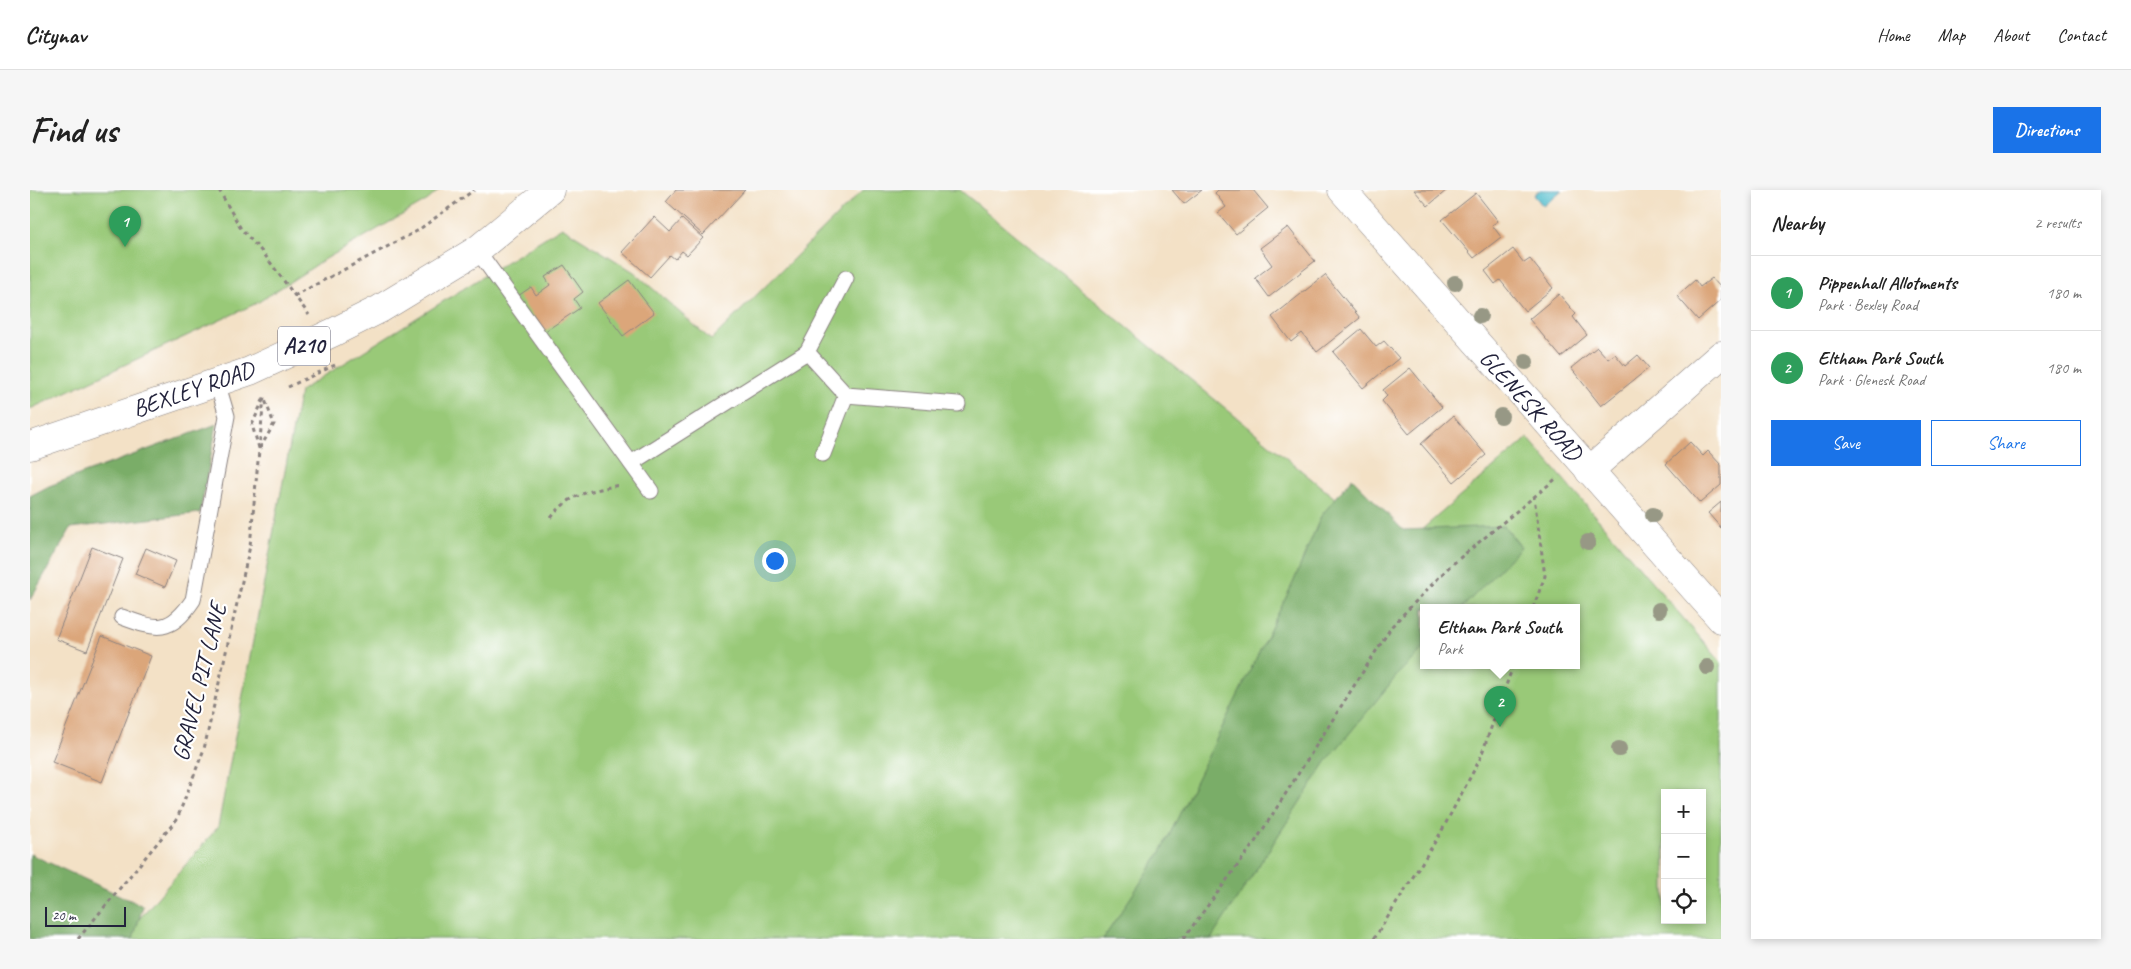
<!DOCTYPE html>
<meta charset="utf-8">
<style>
body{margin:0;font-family:Caveat,sans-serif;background:#f6f6f6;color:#222}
.controls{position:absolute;right:15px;bottom:15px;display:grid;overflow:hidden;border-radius:0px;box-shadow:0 2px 8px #0003}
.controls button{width:45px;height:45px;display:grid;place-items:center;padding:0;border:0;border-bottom:1px solid #e0e0e0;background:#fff;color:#222;font:25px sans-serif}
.scale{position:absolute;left:15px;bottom:12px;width:81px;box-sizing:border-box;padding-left:5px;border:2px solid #22223b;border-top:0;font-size:14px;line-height:18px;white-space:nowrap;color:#22223b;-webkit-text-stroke:4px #fff;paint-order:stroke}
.you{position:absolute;left:744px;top:370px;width:18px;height:18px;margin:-12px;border:4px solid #fff;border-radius:50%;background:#1a73e8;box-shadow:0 0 0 8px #1a73e833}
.badge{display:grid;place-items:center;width:32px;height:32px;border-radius:50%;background:#1a73e8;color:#fff;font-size:16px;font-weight:700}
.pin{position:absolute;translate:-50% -41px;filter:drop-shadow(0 1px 2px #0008)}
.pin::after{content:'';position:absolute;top:26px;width:18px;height:15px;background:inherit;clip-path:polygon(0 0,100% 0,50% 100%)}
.popup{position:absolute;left:1390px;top:414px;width:160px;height:65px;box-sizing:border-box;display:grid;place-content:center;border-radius:0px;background:#fff;filter:drop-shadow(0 1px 4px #0005);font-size:16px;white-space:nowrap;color:#767676}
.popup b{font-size:19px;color:#222}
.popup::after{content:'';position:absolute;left:50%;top:100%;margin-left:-10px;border:10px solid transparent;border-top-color:#fff}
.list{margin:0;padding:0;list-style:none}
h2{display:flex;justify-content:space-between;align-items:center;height:65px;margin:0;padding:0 20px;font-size:21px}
h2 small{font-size:16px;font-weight:400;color:#767676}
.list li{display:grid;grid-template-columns:32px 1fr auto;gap:15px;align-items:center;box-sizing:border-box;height:75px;padding:0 20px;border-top:1px solid #e0e0e0}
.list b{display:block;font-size:19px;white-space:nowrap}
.list p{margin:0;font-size:16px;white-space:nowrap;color:#767676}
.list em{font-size:16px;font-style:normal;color:#767676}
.actions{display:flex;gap:10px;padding:15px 20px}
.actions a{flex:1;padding:11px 0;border:1px solid #1a73e8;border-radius:0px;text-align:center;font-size:18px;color:#1a73e8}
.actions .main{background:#1a73e8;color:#fff}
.icon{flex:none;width:28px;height:28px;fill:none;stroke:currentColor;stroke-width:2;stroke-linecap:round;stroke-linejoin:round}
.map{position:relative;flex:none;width:1691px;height:749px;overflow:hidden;border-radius:0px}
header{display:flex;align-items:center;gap:30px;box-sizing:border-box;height:70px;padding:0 25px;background:#fff;border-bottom:1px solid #e0e0e0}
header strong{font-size:24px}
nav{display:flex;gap:28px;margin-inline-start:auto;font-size:18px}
.intro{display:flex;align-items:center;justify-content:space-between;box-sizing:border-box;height:120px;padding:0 30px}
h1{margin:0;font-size:35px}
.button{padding:12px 22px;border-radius:0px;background:#1a73e8;color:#fff;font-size:18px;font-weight:700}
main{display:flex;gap:30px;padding:0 30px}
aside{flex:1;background:#fff;border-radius:0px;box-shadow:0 2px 8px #0003}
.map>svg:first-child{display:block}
.green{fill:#99c978;stroke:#5e765a;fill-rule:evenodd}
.forest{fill:#7aad68;stroke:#4e6852}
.water{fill:#52becd;stroke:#3a7084}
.building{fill:#dba67a}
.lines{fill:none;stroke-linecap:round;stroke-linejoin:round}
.service-casing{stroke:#8a8280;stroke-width:17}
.minor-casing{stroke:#8a8280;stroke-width:29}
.primary-casing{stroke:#8a8280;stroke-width:29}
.path{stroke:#8a8280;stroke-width:3;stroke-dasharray:4 4;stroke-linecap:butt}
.service{stroke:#fff;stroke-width:15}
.minor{stroke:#fff;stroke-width:28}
.primary{stroke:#fff;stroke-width:28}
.tree{fill:#979885}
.labels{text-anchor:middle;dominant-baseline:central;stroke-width:4.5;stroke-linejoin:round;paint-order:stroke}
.shield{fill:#fff;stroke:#646476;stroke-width:1}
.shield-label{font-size:22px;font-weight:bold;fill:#22223b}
.street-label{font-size:24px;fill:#22223b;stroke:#fff}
</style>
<header>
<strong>Citynav</strong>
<nav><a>Home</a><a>Map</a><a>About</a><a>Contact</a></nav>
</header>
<div class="intro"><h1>Find us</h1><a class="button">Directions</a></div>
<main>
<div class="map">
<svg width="1691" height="749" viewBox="0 0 1691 749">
<rect width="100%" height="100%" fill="#fff"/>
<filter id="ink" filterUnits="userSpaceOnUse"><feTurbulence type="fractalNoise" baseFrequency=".02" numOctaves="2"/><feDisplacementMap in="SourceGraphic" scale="10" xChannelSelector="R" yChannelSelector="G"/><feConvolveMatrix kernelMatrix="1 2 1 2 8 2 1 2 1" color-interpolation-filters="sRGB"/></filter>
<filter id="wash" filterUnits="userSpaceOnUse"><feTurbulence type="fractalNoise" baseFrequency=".0096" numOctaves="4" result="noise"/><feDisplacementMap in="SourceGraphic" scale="20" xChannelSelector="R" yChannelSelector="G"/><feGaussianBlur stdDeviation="1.12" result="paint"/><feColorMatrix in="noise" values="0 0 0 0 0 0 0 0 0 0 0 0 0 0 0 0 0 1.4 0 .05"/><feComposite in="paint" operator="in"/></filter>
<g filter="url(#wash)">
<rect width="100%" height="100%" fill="#f3e1c6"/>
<g class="green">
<path d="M0 0H409L398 10 294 70 227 113 0 219Z"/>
<path d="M833 0H930L1368 360 1498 248 1691 472V749H92L188 637 270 201 532 37 604 82 681 150ZM1394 418H1546V476H1394ZM1635 603H1672V730H1635Z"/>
</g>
<g class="forest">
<path d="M187 234 170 323 41 338 0 410V306L19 296Z"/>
<path d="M1322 288 1373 340 1474 336 1491 357 1432 418H1394V458L1369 483 1296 572 1181 749H1073L1131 662 1263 393 1291 326Z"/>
<path d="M0 664 113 716 103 749H0Z"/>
</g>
<path class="water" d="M1510 0H1532L1513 16 1504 5Z"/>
<g id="blocks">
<g class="building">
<path d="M646 0H715L673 45 636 12Z"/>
<path d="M1142 0H1172L1154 14Z"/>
<path d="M1188 0H1223L1238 18 1206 44 1188 23 1196 17 1185 3Z"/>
<path d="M1384 0H1417L1398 16Z"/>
<path d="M1446 3 1468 31 1462 35 1471 47 1444 68 1412 30Z"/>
<path d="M624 27 640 42 652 29 673 48 657 65 652 61 645 69 640 65 620 87 592 62Z"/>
<path d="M1258 37 1285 71 1239 107 1225 88 1242 75 1230 58Z"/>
<path d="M1483 59 1494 73 1500 69 1523 98 1495 121 1470 90 1465 94 1455 81Z"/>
<path d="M534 75 553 102 544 109 550 118 514 142 488 106 501 97 506 105 520 95 515 87Z"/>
<path d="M1295 85 1330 128 1287 162 1272 143 1261 152 1242 127Z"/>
<path d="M1682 88 1691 98V110L1668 130 1647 106 1665 90 1670 97Z"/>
<path d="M599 90 624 123 593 146 568 113Z"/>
<path d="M1529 104 1546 124 1543 127 1557 145 1531 167 1499 129Z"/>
<path d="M1331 139 1346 157 1354 151 1369 168 1333 198 1303 162Z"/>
<path d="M1567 157 1578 169 1585 164 1595 176 1608 165 1619 178 1571 216 1541 178Z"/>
<path d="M1380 178 1412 217 1379 244 1352 211 1357 206 1353 200Z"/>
<path d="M1423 226 1456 265 1424 292 1391 254Z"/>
<path d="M1660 252 1673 266 1678 261 1691 275V295L1670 313 1636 274Z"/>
<path d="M1691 312V338L1678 323Z"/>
<path d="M62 357 93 369 57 461 26 449Z"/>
<path d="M116 358 146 371 135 397 105 384Z"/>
<path d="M72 446 121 466 72 592 22 572Z"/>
</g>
</g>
</g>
<g filter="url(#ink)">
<use href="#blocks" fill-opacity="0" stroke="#8a8280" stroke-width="1"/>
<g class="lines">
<g class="service-casing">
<g id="service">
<path d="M447 60 621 301"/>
<path d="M777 162 816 205 928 214"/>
<path d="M793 264 816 205"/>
<path d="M601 273 777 162 816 88"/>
<path d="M92 427C127 440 140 444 163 410L197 226 187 192"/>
</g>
</g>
<g class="minor-casing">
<g id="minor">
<path d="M1312 0 1691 429"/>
<path d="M1559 281 1691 165"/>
</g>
</g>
<g class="primary-casing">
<path id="primary" d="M0 256 220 181 304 142 350 119 447 60 520 0"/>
</g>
<g class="path">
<path d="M189 0 211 39 234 64 279 125"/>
<path d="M264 106 387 41 444 0"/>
<path d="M258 197 305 175"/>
<path d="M229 258 222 235 233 210"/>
<path d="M230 258 244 234 235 210"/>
<path d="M521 328C540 303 560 301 590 295"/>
<path d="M1503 418 1515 386 1504 307"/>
<path d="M48 749 147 629 174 559 220 356 234 207"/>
<path d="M1153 749 1225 652 1362 436 1419 377 1528 287"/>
<path d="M1344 749 1410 644 1450 569 1483 476"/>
</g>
<use href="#service" class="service"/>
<use href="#minor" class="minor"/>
<use href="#primary" class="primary"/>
</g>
<g class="tree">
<circle cx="1425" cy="93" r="8"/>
<circle cx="1450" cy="126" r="8"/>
<circle cx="1496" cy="172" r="8"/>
<circle cx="1471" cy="226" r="8"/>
<circle cx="1623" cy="325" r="8"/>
<circle cx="1558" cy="352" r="8"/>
<circle cx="1629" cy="420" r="8"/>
<circle cx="1677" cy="477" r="8"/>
<circle cx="1589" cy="559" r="8"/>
</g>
</g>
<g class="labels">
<rect class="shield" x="248" y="136.5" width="52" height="39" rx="4"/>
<g class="shield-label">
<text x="274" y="156">A210</text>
</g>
<g class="street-label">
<text transform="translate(163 199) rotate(-19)">BEXLEY ROAD</text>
<text transform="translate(1501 215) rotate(48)">GLENESK ROAD</text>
<text transform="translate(169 492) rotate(-76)">GRAVEL PIT LANE</text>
</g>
</g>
</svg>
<div class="controls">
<button>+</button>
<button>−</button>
<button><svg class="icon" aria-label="locate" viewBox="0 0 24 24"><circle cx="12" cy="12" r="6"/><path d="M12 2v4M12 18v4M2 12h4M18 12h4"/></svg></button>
</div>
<div class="scale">20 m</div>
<div class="you"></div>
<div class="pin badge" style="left:95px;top:57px;background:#2e9e5b">1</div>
<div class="pin badge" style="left:1470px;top:537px;background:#2e9e5b">2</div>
<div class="popup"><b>Eltham Park South</b>Park</div>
</div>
<aside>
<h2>Nearby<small>2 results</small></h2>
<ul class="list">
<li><span class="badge" style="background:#2e9e5b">1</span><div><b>Pippenhall Allotments</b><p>Park · Bexley Road</p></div><em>180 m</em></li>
<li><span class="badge" style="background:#2e9e5b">2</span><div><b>Eltham Park South</b><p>Park · Glenesk Road</p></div><em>180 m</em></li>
</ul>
<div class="actions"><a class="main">Save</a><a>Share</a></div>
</aside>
</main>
